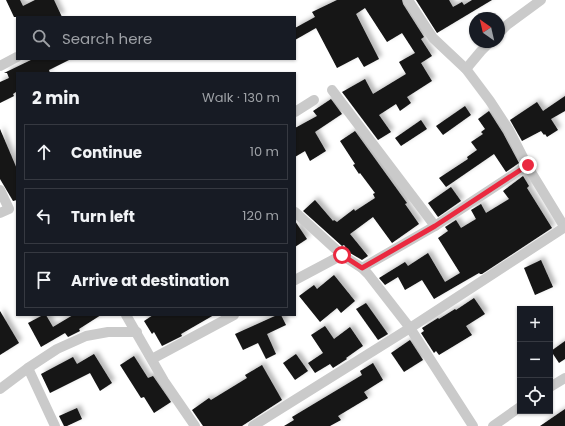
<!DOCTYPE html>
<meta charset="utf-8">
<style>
body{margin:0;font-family:Poppins,sans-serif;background:#20242c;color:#f1f3f6}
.controls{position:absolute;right:12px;bottom:12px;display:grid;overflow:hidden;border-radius:0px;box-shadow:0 1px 3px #0004}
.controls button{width:36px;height:36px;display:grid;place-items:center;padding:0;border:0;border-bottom:1px solid #363941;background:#171b24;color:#f1f3f6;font:20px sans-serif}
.compass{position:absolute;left:469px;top:12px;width:36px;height:36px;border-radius:50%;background:#171b24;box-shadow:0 1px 3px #0004;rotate:326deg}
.stop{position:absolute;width:12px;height:12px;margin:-9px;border:3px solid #ea2940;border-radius:50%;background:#fff}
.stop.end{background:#ea2940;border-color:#fff;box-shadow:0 1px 4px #0008}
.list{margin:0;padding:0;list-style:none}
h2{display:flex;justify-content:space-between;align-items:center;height:52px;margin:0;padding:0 16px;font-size:17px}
h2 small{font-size:13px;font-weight:400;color:#9ea1a6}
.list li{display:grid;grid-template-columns:26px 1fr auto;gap:12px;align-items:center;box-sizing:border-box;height:56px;margin:0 8px 8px;padding:0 8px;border:1px solid #363941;border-radius:0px}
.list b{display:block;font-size:15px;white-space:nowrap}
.list em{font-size:13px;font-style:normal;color:#9ea1a6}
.icon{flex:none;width:22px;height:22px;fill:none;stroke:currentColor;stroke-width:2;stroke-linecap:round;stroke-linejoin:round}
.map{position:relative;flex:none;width:565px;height:426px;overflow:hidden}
.search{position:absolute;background:#171b24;box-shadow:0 1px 3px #0004;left:16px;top:16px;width:280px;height:44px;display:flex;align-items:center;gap:10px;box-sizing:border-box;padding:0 14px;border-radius:0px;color:#9ea1a6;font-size:15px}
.panel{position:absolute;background:#171b24;box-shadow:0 1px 3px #0004;left:16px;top:72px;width:280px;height:244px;border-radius:0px}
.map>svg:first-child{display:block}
.building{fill:#141414;filter:url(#shadow)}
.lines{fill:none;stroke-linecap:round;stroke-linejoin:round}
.street{stroke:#cacaca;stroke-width:10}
.route{stroke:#ea2940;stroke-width:5}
</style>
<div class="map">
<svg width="565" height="426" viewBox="0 0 565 426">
<defs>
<filter id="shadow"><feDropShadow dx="3.5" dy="-3.5" stdDeviation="2" flood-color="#0004"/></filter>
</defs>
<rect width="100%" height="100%" fill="#fff"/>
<g class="building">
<path d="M6 0H20L23 6 35 0H54L62 17H14Z"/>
<path d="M337 0H402L403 4 424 37 421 39 432 56 421 63 432 81 407 97 411 103 400 111 396 104 379 115 391 132 378 140 342 92 365 79 373 94 406 74 399 62 415 53 402 33 387 42 365 8 356 14 379 59 364 67 358 57 337 68 316 28 295 40V28L315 17 312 12Z"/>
<path d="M416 0H449L453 7 462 2 464 5 472 0H492L437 33Z"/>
<path d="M33 59H71L49 70 50 73H17V93L16 92 13 94 14 96 0 103V82L9 78 7 73H4Z"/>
<path d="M565 96V111L551 119 558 130 547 137 545 134 544 135 541 131 522 141 510 120 537 102 543 111Z"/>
<path d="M331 99 342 114 315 132 326 151 310 161 305 151 295 157V128L317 116 313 111Z"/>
<path d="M465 106 471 115 443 135 436 126Z"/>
<path d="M489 111 503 133 519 163 506 172 494 154 446 187 439 178 468 159 467 157 477 150 471 142 483 134 481 132 485 129 478 119Z"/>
<path d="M421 120 427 129 401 146 395 138Z"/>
<path d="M0 129 17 169V200L13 201 0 179Z"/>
<path d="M355 131 407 203 405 204 419 224 392 243 373 217 350 234 368 256 362 260 350 253 344 245 342 246 303 211 315 200 333 221 334 220 337 222 354 209 355 211 375 198 373 194 375 193 360 173 359 174 353 165 355 164 340 141Z"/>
<path d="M523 176 529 186 527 188 552 228 482 274H480L479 273 465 281 434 299 422 280 405 290 398 277 385 285 379 278 405 262 408 266 428 253 445 282 460 273 438 238 448 231 445 227 456 220 461 228 476 219 471 210 481 204 486 213 509 199 503 191Z"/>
<path d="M451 187 461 201 438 217 428 203Z"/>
<path d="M295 221 307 239 295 247Z"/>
<path d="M541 260 553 287 535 295 524 268Z"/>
<path d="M334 275 355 301 341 313 337 308 320 322 299 296 314 285 317 289Z"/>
<path d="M474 298 485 314 466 326 472 335 439 355 436 351 434 353 421 333 424 331 422 328 438 318 439 319 455 309 456 310Z"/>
<path d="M366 303 388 334 378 340 356 309Z"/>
<path d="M0 311 19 343 0 355Z"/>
<path d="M43 315H46L53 327 73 315H101L79 329 80 331 68 337 65 333 41 347 28 323Z"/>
<path d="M153 315H214L181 334 182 336 162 346 154 332 152 334 144 321Z"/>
<path d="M277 315H281L286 325 267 334 276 354 266 359 258 343 243 350 235 334Z"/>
<path d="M325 326 334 339 350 327 363 346 346 358 347 359 333 368 330 364 315 373 308 363 323 353 311 335Z"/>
<path d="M410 340 423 360 404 372 391 353Z"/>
<path d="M565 341V359L559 363 551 351Z"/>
<path d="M94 354 112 383 100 391 90 373 50 393 41 374 73 357 77 364Z"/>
<path d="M296 354 308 371 295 380 283 363Z"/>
<path d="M134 356 148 378 153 376 171 402 154 413 144 397 141 398 120 365Z"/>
<path d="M373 363 383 380 364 392 368 398 338 416 341 420 330 426H284L294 420 292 417 362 375 360 371Z"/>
<path d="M262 365 282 400 242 426H203L192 410 209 398 211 400 247 378 245 375Z"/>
<path d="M77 408 82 419 67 426H64L59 416Z"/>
<path d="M565 409V426H540Z"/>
</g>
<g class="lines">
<g class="street">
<path d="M408 0 433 38 466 69 490 101 509 130 528 167 565 228"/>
<path d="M499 33 507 25 541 0"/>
<path d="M0 66 17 57"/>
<path d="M466 69 481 51 490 42"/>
<path d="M332 90 435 226"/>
<path d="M295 112 314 100"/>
<path d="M0 190 9 209 0 213"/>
<path d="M295 212 342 255 362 268 368 274 410 328 473 426"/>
<path d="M362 268 435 226 528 165"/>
<path d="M295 280 342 255"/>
<path d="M126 315 164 381 195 426"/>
<path d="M152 359 234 315"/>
<path d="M28 368 55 426"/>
<path d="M550 387 565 378"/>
<path d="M0 389 28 368 57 349 86 336 108 332H137"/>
<path d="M253 426 410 328 565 227"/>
<path d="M493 426 520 407"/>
</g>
</g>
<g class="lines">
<path class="route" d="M342 255 362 268 435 226 528 165"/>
</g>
</svg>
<div class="controls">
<button>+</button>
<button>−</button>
<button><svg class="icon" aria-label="locate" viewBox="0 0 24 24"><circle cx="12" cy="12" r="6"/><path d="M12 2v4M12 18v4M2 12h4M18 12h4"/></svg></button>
</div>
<svg class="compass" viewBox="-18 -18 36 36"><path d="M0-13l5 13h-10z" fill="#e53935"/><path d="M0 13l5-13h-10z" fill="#9ea1a6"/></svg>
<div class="stop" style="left:342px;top:255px"></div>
<div class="stop end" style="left:528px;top:165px"></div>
<div class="search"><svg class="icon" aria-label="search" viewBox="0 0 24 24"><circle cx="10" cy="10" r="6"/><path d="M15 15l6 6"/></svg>Search here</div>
<section class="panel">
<h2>2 min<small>Walk · 130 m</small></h2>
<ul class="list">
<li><svg class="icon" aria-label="ahead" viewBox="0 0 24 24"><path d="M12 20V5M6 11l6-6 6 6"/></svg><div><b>Continue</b></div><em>10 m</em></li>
<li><svg class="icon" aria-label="left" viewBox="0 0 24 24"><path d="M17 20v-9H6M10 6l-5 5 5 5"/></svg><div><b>Turn left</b></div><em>120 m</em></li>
<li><svg class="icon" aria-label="arrive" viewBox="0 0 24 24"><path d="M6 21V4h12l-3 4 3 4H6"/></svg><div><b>Arrive at destination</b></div></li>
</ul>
</section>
</div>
